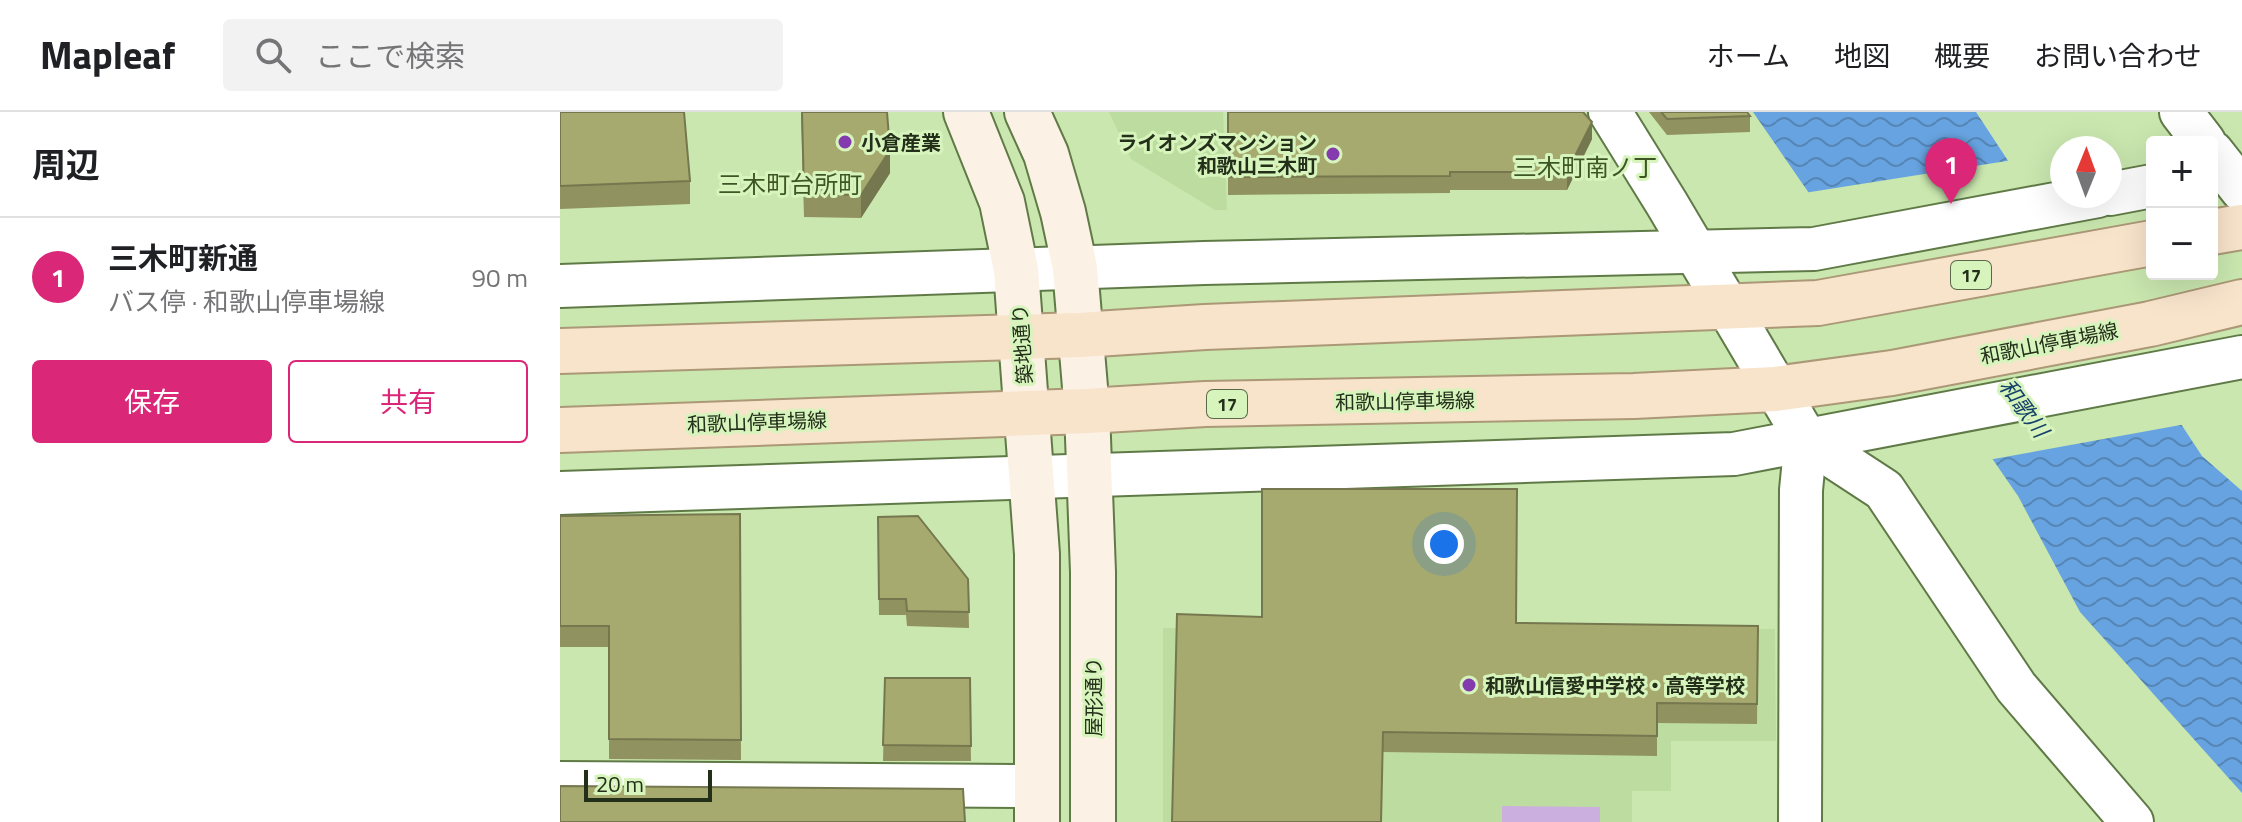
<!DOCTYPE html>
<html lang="ja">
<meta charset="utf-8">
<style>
body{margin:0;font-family:"Titillium Web","Noto Sans JP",sans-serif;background:#f2f2f2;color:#202124}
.controls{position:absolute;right:24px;top:24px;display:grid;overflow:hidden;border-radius:8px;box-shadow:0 8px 32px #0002}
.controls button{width:72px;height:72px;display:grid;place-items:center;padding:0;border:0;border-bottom:2px solid #e0e0e0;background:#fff;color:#202124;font:40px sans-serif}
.compass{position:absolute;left:1490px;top:24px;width:72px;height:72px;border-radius:50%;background:#fff;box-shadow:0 8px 32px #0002;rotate:1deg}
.scale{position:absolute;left:24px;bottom:20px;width:128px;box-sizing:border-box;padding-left:8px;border:4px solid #242f1a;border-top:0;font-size:22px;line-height:28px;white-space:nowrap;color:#242f1a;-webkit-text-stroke:6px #d6f4bc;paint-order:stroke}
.you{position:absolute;left:884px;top:432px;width:28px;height:28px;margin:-20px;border:6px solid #fff;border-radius:50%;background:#1a73e8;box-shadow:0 0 0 12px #1a73e833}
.badge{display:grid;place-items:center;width:52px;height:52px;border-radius:50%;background:#db2777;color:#fff;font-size:26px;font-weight:700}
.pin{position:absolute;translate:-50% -66px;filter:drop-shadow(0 2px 4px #0008)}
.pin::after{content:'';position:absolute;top:42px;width:28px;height:24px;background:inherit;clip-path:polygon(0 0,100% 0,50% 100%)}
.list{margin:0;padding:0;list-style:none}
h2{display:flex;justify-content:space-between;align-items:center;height:104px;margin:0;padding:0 32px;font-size:34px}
h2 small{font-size:26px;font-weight:400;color:#757577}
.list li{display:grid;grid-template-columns:52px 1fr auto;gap:24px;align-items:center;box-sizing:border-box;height:120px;padding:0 32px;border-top:2px solid #e0e0e0}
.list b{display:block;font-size:30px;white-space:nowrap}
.list p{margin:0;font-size:26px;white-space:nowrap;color:#757577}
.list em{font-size:26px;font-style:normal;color:#757577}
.actions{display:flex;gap:16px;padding:24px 32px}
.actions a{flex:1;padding:18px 0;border:2px solid #db2777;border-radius:8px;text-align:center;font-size:28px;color:#db2777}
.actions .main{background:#db2777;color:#fff}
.icon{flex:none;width:44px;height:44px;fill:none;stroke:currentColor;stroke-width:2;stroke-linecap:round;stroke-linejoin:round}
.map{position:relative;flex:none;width:1682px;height:710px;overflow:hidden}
header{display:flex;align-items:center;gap:48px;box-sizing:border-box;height:112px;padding:0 40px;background:#fff;border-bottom:2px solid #e0e0e0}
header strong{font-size:38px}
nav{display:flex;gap:44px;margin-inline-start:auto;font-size:28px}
.search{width:560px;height:72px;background:#f2f2f2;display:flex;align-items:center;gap:20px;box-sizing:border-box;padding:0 28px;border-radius:8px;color:#757577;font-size:30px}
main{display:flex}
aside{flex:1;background:#fff}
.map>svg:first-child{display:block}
.built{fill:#bddc9f}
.garden{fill:#cbafdf}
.water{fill:url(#water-waves)}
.pier{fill:#cae7af}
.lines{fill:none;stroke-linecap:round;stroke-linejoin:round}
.street-casing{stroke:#607a47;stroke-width:46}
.secondary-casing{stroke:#607a47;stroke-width:48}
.primary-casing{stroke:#ab9876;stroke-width:48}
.street{stroke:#fff;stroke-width:42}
.secondary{stroke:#fcf1e5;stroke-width:44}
.primary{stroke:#f8e3cb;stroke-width:44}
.wall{fill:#90925f}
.shaded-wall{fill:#75774e}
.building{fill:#a7aa6f;stroke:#75774e;stroke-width:2}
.poi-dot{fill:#833bae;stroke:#d6f4bc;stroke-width:3}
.labels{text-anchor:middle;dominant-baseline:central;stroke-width:6;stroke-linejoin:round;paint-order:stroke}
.shield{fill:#d6f4bc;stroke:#596a4b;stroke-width:2}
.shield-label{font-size:18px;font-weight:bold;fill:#242f1a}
.poi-label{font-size:20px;font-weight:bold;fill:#242f1a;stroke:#d6f4bc;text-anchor:start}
.street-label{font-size:20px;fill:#242f1a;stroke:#d6f4bc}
.water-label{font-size:22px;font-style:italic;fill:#154069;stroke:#d6f4bc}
.quarter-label{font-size:24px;fill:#3e5524;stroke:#d6f4bc}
</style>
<header>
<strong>Mapleaf</strong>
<div class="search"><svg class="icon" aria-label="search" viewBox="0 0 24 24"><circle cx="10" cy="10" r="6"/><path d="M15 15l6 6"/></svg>ここで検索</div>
<nav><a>ホーム</a><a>地図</a><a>概要</a><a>お問い合わせ</a></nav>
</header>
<main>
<aside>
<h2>周辺<small></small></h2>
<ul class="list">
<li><span class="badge">1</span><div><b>三木町新通</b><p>バス停 · 和歌山停車場線</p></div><em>90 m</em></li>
</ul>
<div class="actions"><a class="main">保存</a><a>共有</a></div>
</aside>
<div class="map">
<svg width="1682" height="710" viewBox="0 0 1682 710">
<defs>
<pattern id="water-waves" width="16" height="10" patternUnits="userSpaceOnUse" patternTransform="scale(2)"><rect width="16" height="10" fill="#67a3e0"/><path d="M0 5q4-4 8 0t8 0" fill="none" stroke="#5585b5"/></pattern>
</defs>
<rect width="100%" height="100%" fill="#cae7af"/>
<g class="built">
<path d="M549 0H663L667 98H655L571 47Z"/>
<path d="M603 516 1215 517 1216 629H1111V679H1072V710H603Z"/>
</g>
<path class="garden" d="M942 694 1040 695V710H942Z"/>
<path class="water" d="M1193 0H1416L1642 344 1682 379V681L1520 500 1458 384Z"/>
<path class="pier" d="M1453 48 1626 312 1428 348 1244 81Z"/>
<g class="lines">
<g class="street-casing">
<g id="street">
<path d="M1050 0 1107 92 1246 327 1324 378 1456 575 1572 710"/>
<path d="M1621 0 1644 30"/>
<path d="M1652 40 1682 78"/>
<path d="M1550 82 1592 74"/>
<path d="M0 174 644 151 1254 137 1538 84"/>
<path d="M0 381 1174 342 1682 245"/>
<path d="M0 671 477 674"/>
<path d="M1240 710 1241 378 1246 327"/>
</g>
</g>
<g class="secondary-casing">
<g id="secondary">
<path d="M406 0 442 90 456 158 477 442V710"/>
<path d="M467 0 486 42 503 100 515 156 527 299 533 460V710"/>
</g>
</g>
<g class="primary-casing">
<g id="primary">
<path d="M1652 120 1682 115"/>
<path d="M0 239 520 223 645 215 1258 191 1592 131"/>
<path d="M0 318 527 299 645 292 1074 284 1215 277 1332 261 1590 212 1682 190"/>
</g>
</g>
<use href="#street" class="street"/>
<use href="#secondary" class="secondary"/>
<use href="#primary" class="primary"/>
</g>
<g class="wall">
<path d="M0 0 130 69V92L0 97Z"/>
<path d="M241 0H327L330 61 301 106 244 105Z"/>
<path d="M668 0 1032 27 1007 78H890V81L668 83Z"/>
<path d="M1089 0H1187L1190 4V20L1107 23Z"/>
<path d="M180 402 181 648 49 647V535H0V404Z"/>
<path d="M318 405 408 467 409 516 347 514 346 503H319Z"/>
<path d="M956 511 1198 514 1197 612 1097 611V644L823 640 612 710Z"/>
<path d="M325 566H410L411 649H323Z"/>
</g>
<g class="shaded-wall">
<path d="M1032 10V27L1007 78V60Z"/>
<path d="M330 38V61L301 106V83Z"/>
</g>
<g class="building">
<path d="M0 0H124L130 69 0 74Z"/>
<path d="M242 0H327L330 38 301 83 244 82Z"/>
<path d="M668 0H1023L1032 10 1007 60H890V64L668 65Z"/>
<path d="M1101 0H1187L1190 4 1107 7Z"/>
<path d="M702 377H957L956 511 1198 514 1197 592 1097 591V624L823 620 821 710H612L617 502 702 505Z"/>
<path d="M180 402 181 628 49 627V514H0V404Z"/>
<path d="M358 404 408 467 409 500 347 499 346 487H319L318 405Z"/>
<path d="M325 566H410L411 634 323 633Z"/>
<path d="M0 674 403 677 405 710H0Z"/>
</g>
<g class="poi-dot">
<circle cx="285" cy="30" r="8"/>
<circle cx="773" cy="42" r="8"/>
<circle cx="909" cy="573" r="8"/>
</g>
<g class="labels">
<g class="shield">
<rect x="1391" y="149" width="40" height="28" rx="6"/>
<rect x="647" y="278" width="40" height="28" rx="6"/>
</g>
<g class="shield-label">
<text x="1411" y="163">17</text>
<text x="667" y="292">17</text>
</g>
<g class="poi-label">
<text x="301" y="30">小倉産業</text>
<text x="757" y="30" text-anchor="end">ライオンズマンション<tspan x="757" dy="23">和歌山三木町</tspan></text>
<text x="925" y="573">和歌山信愛中学校・高等学校</text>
</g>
<g class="street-label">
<text transform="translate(1489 231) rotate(-11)">和歌山停車場線</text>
<text transform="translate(462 232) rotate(-94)">築地通り</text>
<text transform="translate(845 289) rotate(-1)">和歌山停車場線</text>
<text transform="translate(197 310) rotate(-2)">和歌山停車場線</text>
<text transform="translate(533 585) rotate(-90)">屋形通り</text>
</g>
<g class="water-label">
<text transform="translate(1464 296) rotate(54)">和歌川</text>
</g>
<g class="quarter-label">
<text x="1025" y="55">三木町南ノ丁</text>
<text x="230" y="72">三木町台所町</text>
</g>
</g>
</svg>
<div class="controls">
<button>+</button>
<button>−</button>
</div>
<svg class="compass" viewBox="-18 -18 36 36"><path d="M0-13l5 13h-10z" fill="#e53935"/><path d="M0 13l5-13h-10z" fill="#757577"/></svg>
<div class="scale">20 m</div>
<div class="you"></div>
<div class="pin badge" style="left:1391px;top:92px">1</div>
</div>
</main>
